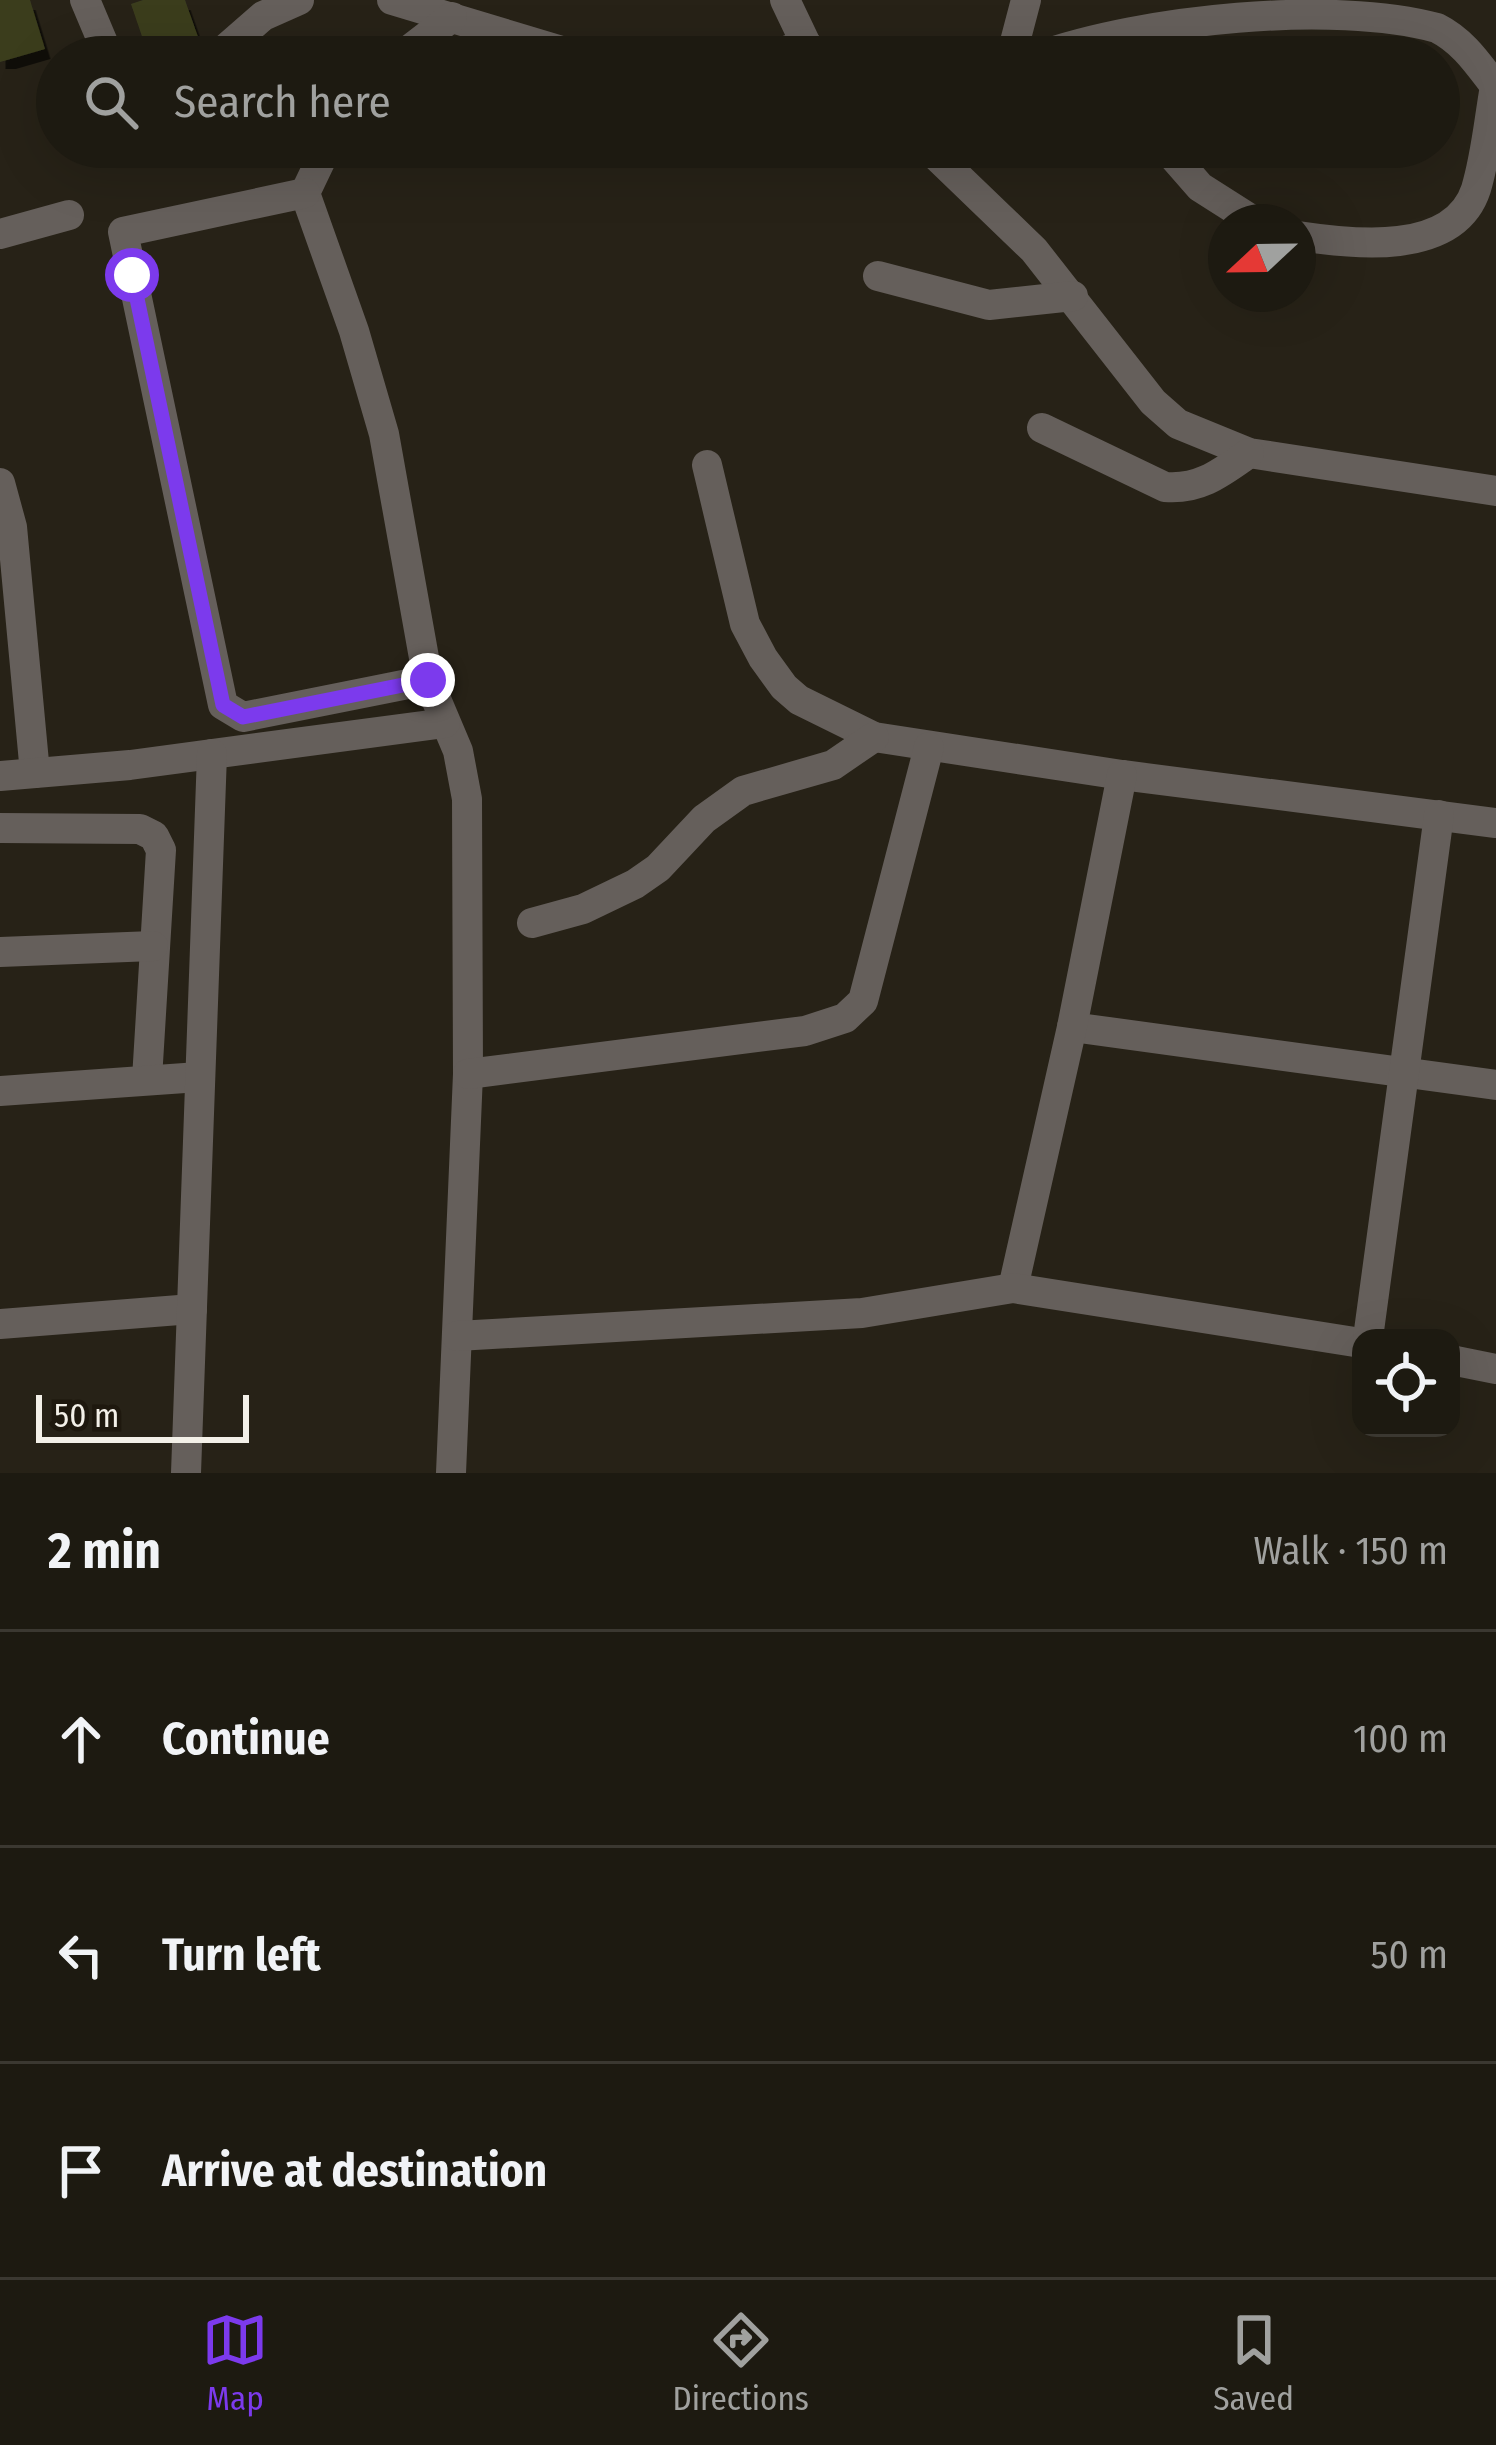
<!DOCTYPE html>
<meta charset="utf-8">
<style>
body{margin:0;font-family:"Fira Sans Condensed",sans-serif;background:#25231a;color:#f1f3f6}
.controls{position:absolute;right:36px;bottom:36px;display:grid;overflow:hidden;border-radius:24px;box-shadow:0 12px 48px #0002}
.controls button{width:108px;height:108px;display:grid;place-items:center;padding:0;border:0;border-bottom:3px solid #3b3831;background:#1d1a11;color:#f1f3f6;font:60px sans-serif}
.compass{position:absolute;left:1208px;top:204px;width:108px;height:108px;border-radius:50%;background:#1d1a11;box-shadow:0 12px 48px #0002;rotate:248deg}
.scale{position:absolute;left:36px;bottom:30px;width:213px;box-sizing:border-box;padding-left:12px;border:6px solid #f3f0e8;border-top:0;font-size:33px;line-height:42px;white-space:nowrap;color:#f3f0e8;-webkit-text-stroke:9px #1e180e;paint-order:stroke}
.stop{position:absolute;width:36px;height:36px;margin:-27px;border:9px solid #7c3aed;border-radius:50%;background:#fff}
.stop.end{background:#7c3aed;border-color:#fff;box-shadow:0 3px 12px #0008}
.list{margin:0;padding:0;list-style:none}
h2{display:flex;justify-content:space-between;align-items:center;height:156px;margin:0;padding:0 48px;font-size:51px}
h2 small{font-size:39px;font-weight:400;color:#a0a19f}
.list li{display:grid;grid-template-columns:78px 1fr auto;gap:36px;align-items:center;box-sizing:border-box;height:216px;padding:0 48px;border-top:3px solid #3b3831}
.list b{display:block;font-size:45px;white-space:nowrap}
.list em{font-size:39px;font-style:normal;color:#a0a19f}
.icon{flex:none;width:66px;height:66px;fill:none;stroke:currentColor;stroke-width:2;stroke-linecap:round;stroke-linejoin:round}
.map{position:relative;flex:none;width:1496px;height:1473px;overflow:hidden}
.search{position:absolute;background:#1d1a11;box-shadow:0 12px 48px #0002;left:36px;right:36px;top:36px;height:132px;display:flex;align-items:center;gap:30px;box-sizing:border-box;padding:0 42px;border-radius:66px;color:#a0a19f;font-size:45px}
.sheet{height:804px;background:#1d1a11}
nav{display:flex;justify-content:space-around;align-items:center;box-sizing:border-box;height:168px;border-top:3px solid #3b3831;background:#1d1a11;font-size:33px;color:#a0a19f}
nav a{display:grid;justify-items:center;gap:6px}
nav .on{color:#7c3aed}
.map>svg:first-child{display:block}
.building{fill:#3b3e1e;filter:url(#shadow)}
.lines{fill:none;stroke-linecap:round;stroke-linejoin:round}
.minor{stroke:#655f5b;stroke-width:30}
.route{stroke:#7c3aed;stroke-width:15}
</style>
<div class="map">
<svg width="1496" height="1473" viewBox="0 0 1496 1473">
<defs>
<filter id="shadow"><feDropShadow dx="5.5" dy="10" stdDeviation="0" flood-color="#0009"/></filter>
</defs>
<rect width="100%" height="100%" fill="#272217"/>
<g class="building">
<path d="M0 0H30L45 49 0 62Z"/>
<path d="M143 0H185L198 37 148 54 131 4Z"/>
</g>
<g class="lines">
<g class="minor">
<path d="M85 0 104 45 114 57"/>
<path d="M392 0 582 57"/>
<path d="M785 0 806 44 818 57"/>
<path d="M216 57 263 16 299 0"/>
<path d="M400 57 452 17"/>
<path d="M767 57 806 44"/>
<path d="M1011 57 1026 0"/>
<path d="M1037 57C1142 19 1334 0 1437 28 1463 41 1478 64 1495 86 1489 120 1486 156 1476 189 1454 257 1351 244 1298 236"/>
<path d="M327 147 305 193 354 331 384 434 428 680 458 751 467 799 468 1074 451 1473"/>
<path d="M927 147 1034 250 1153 402 1178 424 1249 453 1496 491"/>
<path d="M1165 147 1200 187 1255 222"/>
<path d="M305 193 123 232 223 705 243 717 428 680"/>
<path d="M0 234 69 215"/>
<path d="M878 276 989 305 1073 296"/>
<path d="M1042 428 1165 487C1200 490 1222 472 1249 453"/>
<path d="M707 465 745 624 763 658 784 687 799 700 874 737 1122 775 1496 823"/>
<path d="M0 483 12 527 35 773"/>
<path d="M0 776 130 765 445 723"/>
<path d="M0 828 140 829 154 836 161 850 147 1079"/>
<path d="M532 923 583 909 635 884 658 868 704 819 743 791 833 765 874 737"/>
<path d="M0 952 153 946"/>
<path d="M1072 1027 1496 1085"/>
<path d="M468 1074 805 1031 845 1018 863 1001 929 747"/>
<path d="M0 1091 199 1077"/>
<path d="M1013 1288 1072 1027 1122 775"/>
<path d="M0 1324 192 1309"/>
<path d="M457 1336 862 1313 1013 1288 1361 1343"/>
<path d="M1368 1338 1439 815"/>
<path d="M1451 1360 1496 1369"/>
<path d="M186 1473 212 754"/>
</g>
</g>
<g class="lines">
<path class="route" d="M132 275 223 705 243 717 428 680"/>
</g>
</svg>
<div class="controls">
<button><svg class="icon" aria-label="locate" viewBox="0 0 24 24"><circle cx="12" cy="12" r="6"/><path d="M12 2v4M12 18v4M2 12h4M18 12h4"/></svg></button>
</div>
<svg class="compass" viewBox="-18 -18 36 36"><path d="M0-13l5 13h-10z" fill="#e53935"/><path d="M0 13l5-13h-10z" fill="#a0a19f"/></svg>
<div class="scale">50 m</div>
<div class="stop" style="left:132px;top:275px"></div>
<div class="stop end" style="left:428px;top:680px"></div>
<div class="search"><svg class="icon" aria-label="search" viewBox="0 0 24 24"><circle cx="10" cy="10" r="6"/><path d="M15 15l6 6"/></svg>Search here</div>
</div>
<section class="sheet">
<h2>2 min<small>Walk · 150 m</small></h2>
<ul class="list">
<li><svg class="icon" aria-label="ahead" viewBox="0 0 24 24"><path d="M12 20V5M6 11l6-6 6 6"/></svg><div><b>Continue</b></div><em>100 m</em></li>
<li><svg class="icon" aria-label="left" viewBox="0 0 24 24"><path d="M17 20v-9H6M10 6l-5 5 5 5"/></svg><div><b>Turn left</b></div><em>50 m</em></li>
<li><svg class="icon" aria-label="arrive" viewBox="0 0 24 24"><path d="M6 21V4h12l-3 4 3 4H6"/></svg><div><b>Arrive at destination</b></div></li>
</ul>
</section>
<nav>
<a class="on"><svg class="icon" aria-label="map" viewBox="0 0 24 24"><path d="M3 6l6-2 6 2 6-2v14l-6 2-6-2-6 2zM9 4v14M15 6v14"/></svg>Map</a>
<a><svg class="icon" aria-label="directions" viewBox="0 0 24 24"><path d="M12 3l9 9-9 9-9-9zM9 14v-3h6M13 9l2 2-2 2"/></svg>Directions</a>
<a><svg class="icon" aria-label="saved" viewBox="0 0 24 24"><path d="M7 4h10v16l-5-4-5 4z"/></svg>Saved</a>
</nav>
